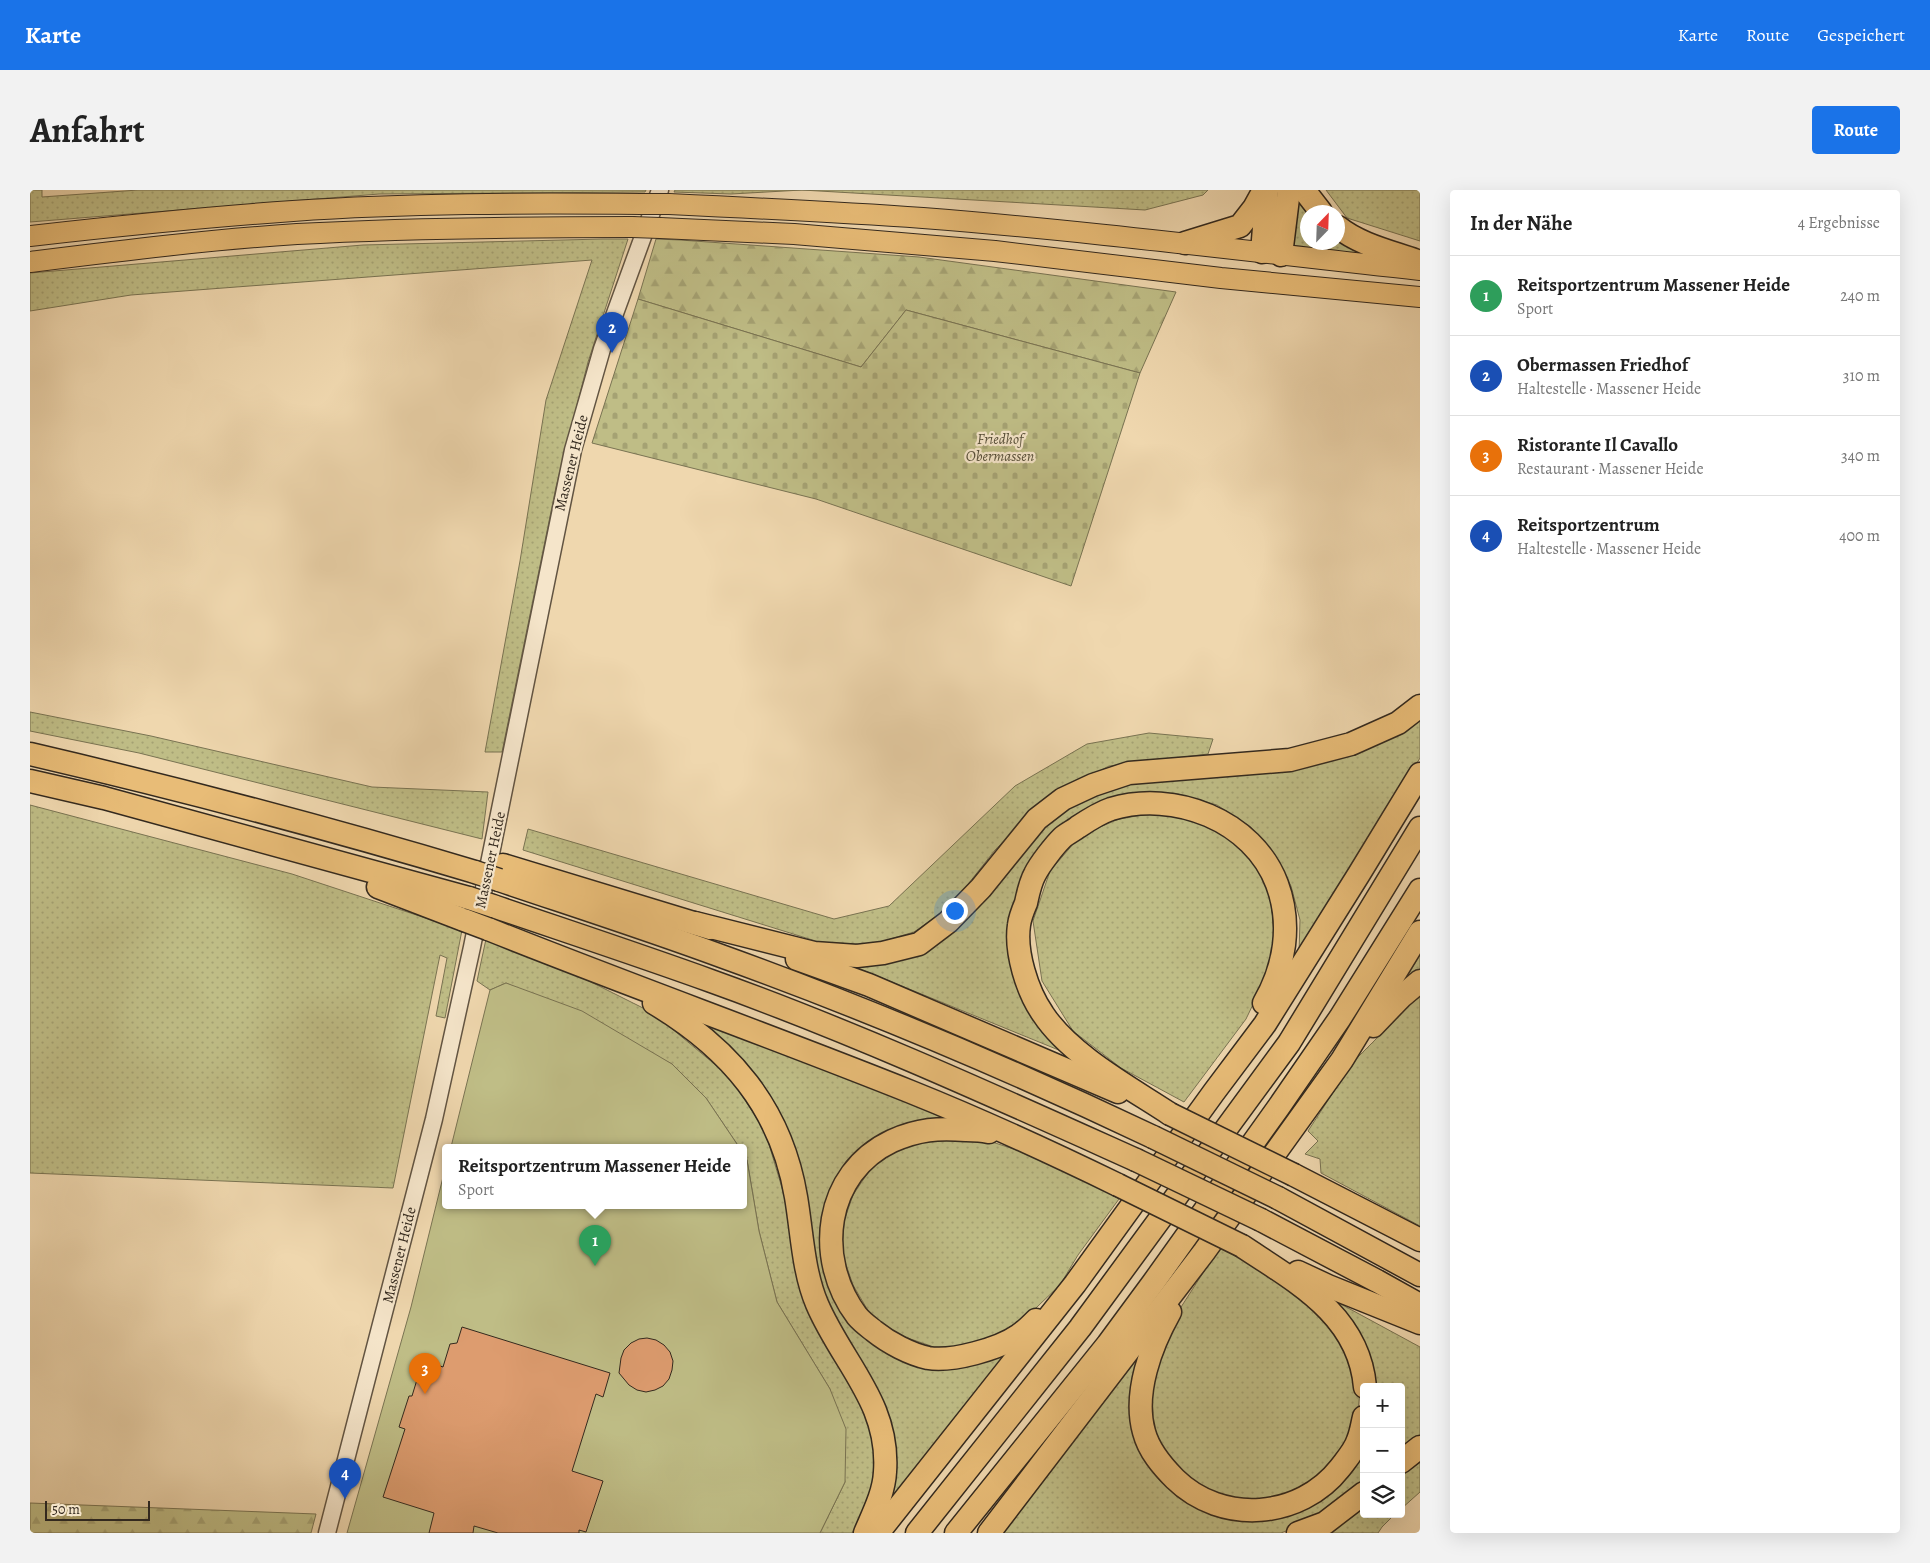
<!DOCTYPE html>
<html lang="de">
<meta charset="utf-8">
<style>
body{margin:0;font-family:Alegreya,serif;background:#f2f2f2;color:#222}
.controls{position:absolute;right:15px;bottom:15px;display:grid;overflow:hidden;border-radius:5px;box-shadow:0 5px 20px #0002}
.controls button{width:45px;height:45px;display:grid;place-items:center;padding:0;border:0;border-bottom:1px solid #e0e0e0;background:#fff;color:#222;font:25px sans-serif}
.compass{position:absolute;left:1270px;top:15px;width:45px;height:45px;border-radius:50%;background:#fff;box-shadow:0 5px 20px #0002;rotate:23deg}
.scale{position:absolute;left:15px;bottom:12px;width:105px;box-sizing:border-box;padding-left:5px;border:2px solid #33291e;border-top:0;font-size:14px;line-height:18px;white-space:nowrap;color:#33291e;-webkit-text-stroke:4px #f5e5ca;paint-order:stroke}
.you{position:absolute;left:924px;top:720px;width:18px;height:18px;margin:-12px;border:4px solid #fff;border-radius:50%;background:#1a73e8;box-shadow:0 0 0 8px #1a73e833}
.badge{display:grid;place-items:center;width:32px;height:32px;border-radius:50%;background:#1a73e8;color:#fff;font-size:16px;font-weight:700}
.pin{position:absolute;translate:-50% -41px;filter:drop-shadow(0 1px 2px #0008)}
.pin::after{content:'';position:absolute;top:26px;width:18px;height:15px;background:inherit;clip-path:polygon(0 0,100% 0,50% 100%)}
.popup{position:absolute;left:412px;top:954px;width:305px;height:65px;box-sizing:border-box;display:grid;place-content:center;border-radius:5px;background:#fff;filter:drop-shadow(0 1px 4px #0005);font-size:16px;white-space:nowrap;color:#767676}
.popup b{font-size:19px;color:#222}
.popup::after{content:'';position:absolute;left:50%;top:100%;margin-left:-10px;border:10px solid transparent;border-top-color:#fff}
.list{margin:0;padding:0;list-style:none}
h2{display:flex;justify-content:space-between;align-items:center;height:65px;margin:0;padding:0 20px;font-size:21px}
h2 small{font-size:16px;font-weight:400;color:#767676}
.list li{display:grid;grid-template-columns:32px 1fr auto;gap:15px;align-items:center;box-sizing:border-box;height:80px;padding:0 20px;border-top:1px solid #e0e0e0}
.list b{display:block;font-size:19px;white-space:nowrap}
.list p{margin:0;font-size:16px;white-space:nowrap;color:#767676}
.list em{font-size:16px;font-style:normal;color:#767676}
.icon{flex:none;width:28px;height:28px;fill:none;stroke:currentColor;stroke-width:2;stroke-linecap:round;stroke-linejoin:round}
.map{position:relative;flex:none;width:1390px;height:1343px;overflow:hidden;border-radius:5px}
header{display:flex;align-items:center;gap:30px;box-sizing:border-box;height:70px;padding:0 25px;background:#1a73e8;color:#fff}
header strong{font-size:24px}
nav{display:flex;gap:28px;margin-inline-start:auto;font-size:18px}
.intro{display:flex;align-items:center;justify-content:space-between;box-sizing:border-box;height:120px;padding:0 30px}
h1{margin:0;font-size:35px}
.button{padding:12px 22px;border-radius:5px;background:#1a73e8;color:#fff;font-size:18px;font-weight:700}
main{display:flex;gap:30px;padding:0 30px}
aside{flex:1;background:#fff;border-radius:5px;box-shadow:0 5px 20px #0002}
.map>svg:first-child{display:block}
.green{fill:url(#green-dots);stroke:#797352}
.forest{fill:url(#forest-firs);stroke:#797352}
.cemetery{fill:url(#cemetery-stones);stroke:#797352}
.pitch{fill:#bfbd86;stroke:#797352}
.building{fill:#dd9c6f;stroke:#33291e}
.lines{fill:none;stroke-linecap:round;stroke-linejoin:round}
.tertiary-casing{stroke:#625442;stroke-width:19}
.primary-casing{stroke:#33291e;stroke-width:22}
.motorway-casing{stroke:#33291e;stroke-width:25}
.tertiary{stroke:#f5e5ca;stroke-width:16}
.primary{stroke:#e8bc77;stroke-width:20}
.motorway{stroke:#e8bc77;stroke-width:22}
.primary-bridge-casing{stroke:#33291e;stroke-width:22;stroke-linecap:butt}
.motorway-bridge-casing{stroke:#33291e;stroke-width:25;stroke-linecap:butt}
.primary-bridge{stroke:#e8bc77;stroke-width:20}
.motorway-bridge{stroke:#e8bc77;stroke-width:22}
.labels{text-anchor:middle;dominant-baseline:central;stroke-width:4.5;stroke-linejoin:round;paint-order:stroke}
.park-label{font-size:15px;font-style:italic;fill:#564e38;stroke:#f5e5ca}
.street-label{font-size:15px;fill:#33291e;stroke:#f5e5ca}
</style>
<header>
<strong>Karte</strong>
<nav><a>Karte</a><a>Route</a><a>Gespeichert</a></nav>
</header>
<div class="intro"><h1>Anfahrt</h1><a class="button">Route</a></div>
<main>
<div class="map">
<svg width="1390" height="1343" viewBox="0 0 1390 1343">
<defs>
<pattern id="green-dots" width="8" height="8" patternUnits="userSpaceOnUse" patternTransform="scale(1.25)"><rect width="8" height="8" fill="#bfbd86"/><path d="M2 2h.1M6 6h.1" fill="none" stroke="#a5a273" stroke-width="1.8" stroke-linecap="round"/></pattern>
<pattern id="forest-firs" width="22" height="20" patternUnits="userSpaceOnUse" patternTransform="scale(1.25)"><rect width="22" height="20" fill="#bfbd86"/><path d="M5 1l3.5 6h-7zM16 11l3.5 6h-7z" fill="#a5a273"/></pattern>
<pattern id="cemetery-stones" width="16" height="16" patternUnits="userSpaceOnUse" patternTransform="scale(1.25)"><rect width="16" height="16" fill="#bfbd86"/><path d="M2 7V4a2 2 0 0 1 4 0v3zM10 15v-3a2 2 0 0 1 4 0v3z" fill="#a5a273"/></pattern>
</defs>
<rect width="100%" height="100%" fill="#efd7ae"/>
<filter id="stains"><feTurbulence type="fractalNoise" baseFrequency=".004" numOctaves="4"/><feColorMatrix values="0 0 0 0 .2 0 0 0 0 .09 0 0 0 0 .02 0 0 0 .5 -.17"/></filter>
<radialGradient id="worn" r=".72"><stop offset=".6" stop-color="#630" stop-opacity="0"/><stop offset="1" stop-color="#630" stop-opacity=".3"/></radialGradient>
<g class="green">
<path d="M0 0H12V7L108 0H616L615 2 349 4 0 32Z"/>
<path d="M645 0H1178L1173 5 1115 20 772 0 701 4 644 2Z"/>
<path d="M1266 0 1278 22V52H1308V41L1359 67 1261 56Z"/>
<path d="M1296 0H1390V51L1317 28Z"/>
<path d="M573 49H598L558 172 526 297 472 562H455L490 371 516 210 562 70 101 105 0 121V83L333 55Z"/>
<path d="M0 522 121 546 342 597 458 602 452 649 109 563 0 541Z"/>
<path d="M1390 524V568L1269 763 1270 730 1261 696 1246 668 1221 637 1187 615 1148 604 1100 605 1024 643 983 777 1036 863 813 772 875 766 1018 631 1056 605 1092 593 1220 581Z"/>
<path d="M1119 543 1183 549 1178 564 1079 576 1021 606 965 660 920 717 884 742 840 755 789 752 493 660 498 639 804 729 859 716 985 596 1057 554Z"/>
<path d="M0 615 262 684 432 740 415 828 406 826 417 768 410 765 363 998 0 983Z"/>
<path d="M1130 622 1166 629 1198 646 1222 668 1239 699 1247 740 1240 779 1216 829 1154 912 1091 878 1043 841 1012 791 1003 731 1020 681 1051 645 1089 629Z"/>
<path d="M456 749 545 784 623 823 700 887 735 941 758 1018 831 1210 846 1257 845 1287 828 1335 822 1343H790L815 1292 800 1199 747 1112 729 1041 717 970 714 965V957H709L676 908 642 874 476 793 460 800 447 791Z"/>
<path d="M1390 765V780L1376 788Z"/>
<path d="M1390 807V1036L1291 983 1290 969 1275 964 1288 951 1278 941 1323 872 1383 812Z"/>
<path d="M672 828 914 928 807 1000 805 1099 899 1172 992 1148 856 1324 862 1283 793 1113 760 965 669 834Z"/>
<path d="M953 949 1002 965 1065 995 1089 1009 1048 1065 1030 1095 984 1139 931 1158 904 1157 866 1144 840 1124 823 1095 812 1063 814 1031 823 1005 839 981 862 960 882 950Z"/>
<path d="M1189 1058 1252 1089 1316 1152 1330 1199 1328 1224 1311 1265 1267 1305 1203 1314 1142 1279 1117 1222 1135 1142Z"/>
<path d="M1307 1112 1390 1157V1252L1371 1262V1197H1342L1304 1115Z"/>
<path d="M1107 1165 1102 1196 1112 1264 1130 1291 1158 1312 1255 1324 1334 1252V1297L1292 1327 1251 1343H966Z"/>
<path d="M1390 1264V1302L1371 1319V1280Z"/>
<path d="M1334 1311V1324H1365L1352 1337 1348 1343H1290Z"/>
</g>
<g class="forest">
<path d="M626 49 650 50 889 67 1146 102 1110 183 876 120 831 177 608 109Z"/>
<path d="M0 1313 286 1324 281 1343H0Z"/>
</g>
<path class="cemetery" d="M608 109 831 177 876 120 1110 183 1041 396 786 309 562 253Z"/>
<g class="pitch">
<path d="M476 793 552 821 642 874 676 908 709 957H421L460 800Z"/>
<path d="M714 965 717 970 729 1041 747 1112 800 1199 816 1239 815 1292 790 1343H317L381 1117 416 975V1015H714Z"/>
</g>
<g class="building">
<path d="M432 1137 580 1183 573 1207 566 1204 542 1281 573 1291 556 1342 549 1340V1343H468L444 1336 443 1343H399L404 1323 353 1307 375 1239 369 1237 379 1206H382L393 1170 413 1177 420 1154 427 1153Z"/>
<path d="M617 1148 626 1150 634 1155 640 1162 643 1171 642 1180 639 1189 633 1196 625 1200 616 1202 607 1200 599 1195 589 1183 591 1168 594 1160 601 1153 609 1149Z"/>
</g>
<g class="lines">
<g class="tertiary-casing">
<path id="tertiary" d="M297 1343 404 929 442 757 543 260 572 159 630 0"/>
</g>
<g class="primary-casing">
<g id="primary">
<path d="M639 14C724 18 808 22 893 28 1059 41 1224 62 1390 80"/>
<path d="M630 38 764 44 965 61 1191 88 1390 107"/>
<path d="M0 46C88 36 175 27 263 21 379 13 495 13 611 14"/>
<path d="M0 72C89 61 177 50 267 44 379 38 490 37 602 37"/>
</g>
</g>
<g class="motorway-casing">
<g id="motorway">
<path d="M1274 0 1291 22"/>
<path d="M1308 37C1330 55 1363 62 1390 72"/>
<path d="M1155 53 1210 36 1224 18 1234 0"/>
<path d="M1232 62 1237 1"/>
<path d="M1251 65 1259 0"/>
<path d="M0 564C150 599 298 638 445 682"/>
<path d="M0 591 74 608 439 708"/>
<path d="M473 675 680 738"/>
<path d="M469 690C543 715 618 739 691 766 838 819 982 880 1123 947"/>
<path d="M348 697 434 730"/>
<path d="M463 716C536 741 609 765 681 791 826 843 966 907 1106 970"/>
<path d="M665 733 784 763 827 766 853 763 889 754 918 732 951 698 1007 629 1033 609 1063 595 1099 583 1260 570 1321 554 1368 533 1390 516"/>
<path d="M458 739C598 795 741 846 881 902 951 930 1020 962 1088 995"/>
<path d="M767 769 839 795 1088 902"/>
<path d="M624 813C699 858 751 917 766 1007 772 1042 773 1081 787 1114 812 1173 860 1213 855 1282 854 1303 843 1324 835 1343"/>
<path d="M1343 836 1371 807 1390 791"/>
<path d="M1140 924C1099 897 1040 865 1013 824 997 801 985 762 989 735 990 727 993 720 996 713 998 704 1000 693 1005 684 1010 674 1024 656 1032 648 1036 644 1043 641 1048 637 1057 631 1069 623 1081 619 1144 600 1223 630 1247 694 1262 734 1255 777 1234 813"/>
<path d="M959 942C951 940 944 940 936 940 908 938 889 939 862 951 794 983 784 1069 827 1126 832 1132 839 1137 844 1141 859 1153 880 1164 898 1168 922 1172 969 1159 989 1145 995 1141 1001 1135 1006 1130"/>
<path d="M1264 985 1390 1050"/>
<path d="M1248 1008 1390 1085"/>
<path d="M1231 1030 1347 1091 1390 1115"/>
<path d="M1212 1056C1266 1092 1329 1125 1335 1197"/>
<path d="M1268 1082 1298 1096 1390 1133"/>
<path d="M1140 1122C1121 1156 1103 1203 1114 1242 1119 1261 1132 1276 1145 1289 1192 1335 1270 1329 1310 1278 1316 1270 1325 1260 1328 1250 1331 1243 1332 1235 1334 1227"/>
<path d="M1371 1272 1390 1257"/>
<path d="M848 1343 1045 1094 1184 902 1235 834 1329 684 1390 584"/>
<path d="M887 1343 1050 1138 1259 853 1390 638"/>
<path d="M926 1343 1078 1154 1123 1093 1248 918 1310 828 1390 700"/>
<path d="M959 1343 1174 1062 1312 870 1390 742"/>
<path d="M1268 1343 1295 1333 1334 1303"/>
</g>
</g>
<use href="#tertiary" class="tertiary"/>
<use href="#primary" class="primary"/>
<use href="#motorway" class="motorway"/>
<g class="primary-bridge-casing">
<g id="primary-bridge">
<path d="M611 14H639"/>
<path d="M602 37 630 38"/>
</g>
</g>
<g class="motorway-bridge-casing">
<g id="motorway-bridge">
<path d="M445 682 469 690"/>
<path d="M439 708 463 716"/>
<path d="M434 730 458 739"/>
<path d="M1140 924 1264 985"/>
<path d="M1123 947 1248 1008"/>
<path d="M1106 970 1231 1030"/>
<path d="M1088 995 1212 1056"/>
</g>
</g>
<use href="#primary-bridge" class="primary-bridge"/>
<use href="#motorway-bridge" class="motorway-bridge"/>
</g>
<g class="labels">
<g class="park-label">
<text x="970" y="249">Friedhof<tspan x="970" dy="17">Obermassen</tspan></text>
</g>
<g class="street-label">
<text transform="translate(541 273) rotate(-76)">Massener Heide</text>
<text transform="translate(460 670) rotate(-78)">Massener Heide</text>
<text transform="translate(369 1065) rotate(-76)">Massener Heide</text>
</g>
</g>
<rect width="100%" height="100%" filter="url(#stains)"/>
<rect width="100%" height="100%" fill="url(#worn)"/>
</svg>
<div class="controls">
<button>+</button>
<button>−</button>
<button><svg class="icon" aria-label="layers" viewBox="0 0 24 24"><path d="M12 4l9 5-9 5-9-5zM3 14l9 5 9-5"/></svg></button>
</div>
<svg class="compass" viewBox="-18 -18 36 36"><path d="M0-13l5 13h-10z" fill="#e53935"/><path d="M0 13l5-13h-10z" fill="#767676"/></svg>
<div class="scale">50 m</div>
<div class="you"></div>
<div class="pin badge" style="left:565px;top:1076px;background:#2e9e5b">1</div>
<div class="popup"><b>Reitsportzentrum Massener Heide</b>Sport</div>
<div class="pin badge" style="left:582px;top:163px;background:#1a4fb4">2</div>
<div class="pin badge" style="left:395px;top:1204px;background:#e8710a">3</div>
<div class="pin badge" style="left:315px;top:1309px;background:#1a4fb4">4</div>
</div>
<aside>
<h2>In der Nähe<small>4 Ergebnisse</small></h2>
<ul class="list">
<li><span class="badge" style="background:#2e9e5b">1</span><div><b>Reitsportzentrum Massener Heide</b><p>Sport</p></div><em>240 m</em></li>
<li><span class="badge" style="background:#1a4fb4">2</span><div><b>Obermassen Friedhof</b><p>Haltestelle · Massener Heide</p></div><em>310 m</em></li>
<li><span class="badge" style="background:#e8710a">3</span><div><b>Ristorante Il Cavallo</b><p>Restaurant · Massener Heide</p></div><em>340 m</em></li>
<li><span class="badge" style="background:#1a4fb4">4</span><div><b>Reitsportzentrum</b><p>Haltestelle · Massener Heide</p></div><em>400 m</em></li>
</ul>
</aside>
</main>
